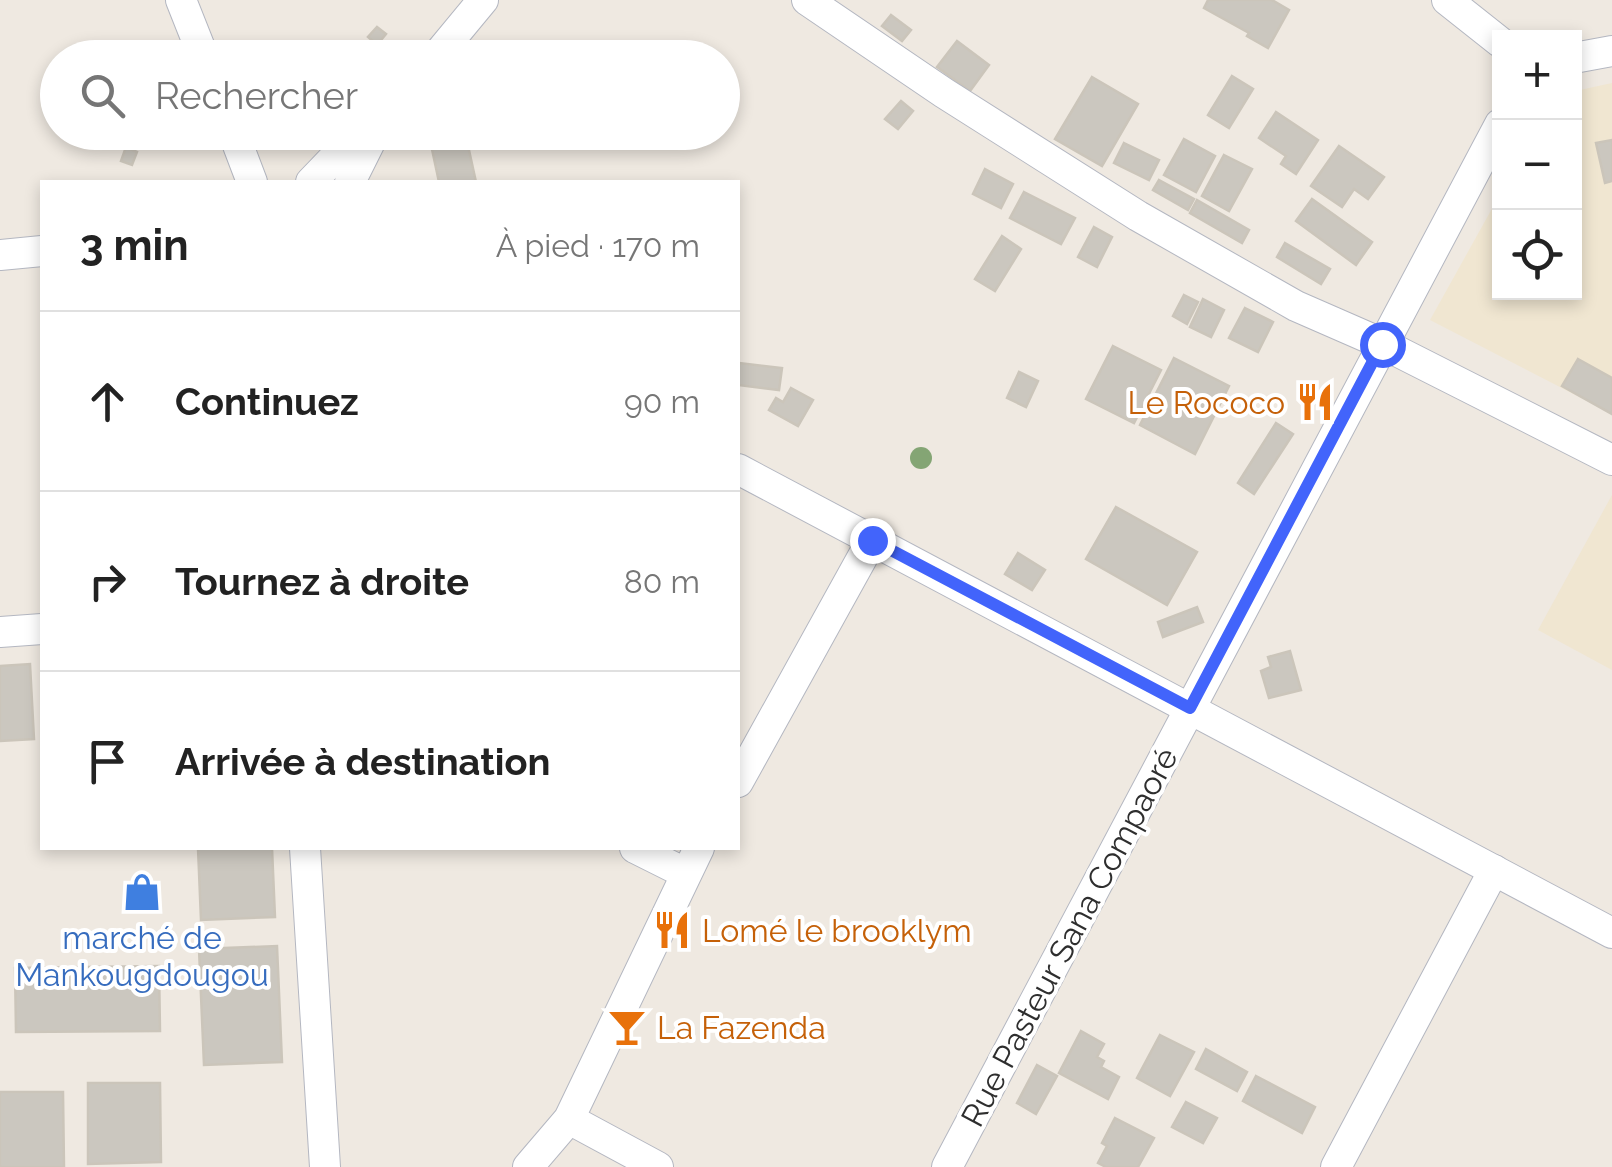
<!DOCTYPE html>
<html lang="fr">
<meta charset="utf-8">
<style>
body{margin:0;font-family:Raleway,sans-serif;background:#f2f2f2;color:#222}
.controls{position:absolute;right:30px;top:30px;display:grid;overflow:hidden;border-radius:0px;box-shadow:0 5px 15px #0003}
.controls button{width:90px;height:90px;display:grid;place-items:center;padding:0;border:0;border-bottom:2px solid #e0e0e0;background:#fff;color:#222;font:50px sans-serif}
.stop{position:absolute;width:30px;height:30px;margin:-22px;border:8px solid #4264fb;border-radius:50%;background:#fff}
.stop.end{background:#4264fb;border-color:#fff;box-shadow:0 2px 10px #0008}
.list{margin:0;padding:0;list-style:none}
h2{display:flex;justify-content:space-between;align-items:center;height:130px;margin:0;padding:0 40px;font-size:42px}
h2 small{font-size:32px;font-weight:400;color:#767676}
.list li{display:grid;grid-template-columns:65px 1fr auto;gap:30px;align-items:center;box-sizing:border-box;height:180px;padding:0 40px;border-top:2px solid #e0e0e0}
.list b{display:block;font-size:38px;white-space:nowrap}
.list em{font-size:32px;font-style:normal;color:#767676}
.icon{flex:none;width:55px;height:55px;fill:none;stroke:currentColor;stroke-width:2;stroke-linecap:round;stroke-linejoin:round}
.map{position:relative;flex:none;width:1612px;height:1167px;overflow:hidden}
.search{position:absolute;background:#fff;box-shadow:0 5px 15px #0003;left:40px;top:40px;width:700px;height:110px;display:flex;align-items:center;gap:25px;box-sizing:border-box;padding:0 35px;border-radius:55px;color:#767676;font-size:38px}
.panel{position:absolute;background:#fff;box-shadow:0 5px 15px #0003;left:40px;top:180px;width:700px;height:670px;border-radius:0px}
.map>svg:first-child{display:block}
.education{fill:#f0e6d1}
.building{fill:#cbc7bf;stroke:#cbc5ba;stroke-width:2.5}
.lines{fill:none;stroke-linecap:round;stroke-linejoin:round}
.minor-casing{stroke:#b4b7c1;stroke-width:32}
.minor{stroke:#fff;stroke-width:30}
.tree{fill:#84a574}
.route{stroke:#4264fb;stroke-width:12}
.labels{text-anchor:middle;dominant-baseline:central;stroke-width:8;stroke-linejoin:round;paint-order:stroke}
.food-label{font-size:32px;fill:#c56008;stroke:#fff;text-anchor:start}
.shop-label{font-size:32px;fill:#366cbe;stroke:#fff}
.street-label{font-size:32px;fill:#2e2e2e;stroke:#fff}
</style>
<div class="map">
<svg width="1612" height="1167" viewBox="0 0 1612 1167">
<rect width="100%" height="100%" fill="#efe9e1"/>
<g class="education">
<path d="M1612 83V414L1430 320 1499 196 1500 292H1574L1575 91Z"/>
<path d="M1612 495V670L1538 630Z"/>
</g>
<g class="building">
<path d="M1208 0H1272L1289 10 1268 48 1247 36 1249 33 1204 8Z"/>
<path d="M891 15 911 30 902 41 882 26Z"/>
<path d="M377 27 386 34 377 45 368 37Z"/>
<path d="M957 41 989 65 970 91 937 67Z"/>
<path d="M1232 76 1253 89 1229 128 1208 115Z"/>
<path d="M1092 77 1138 104 1102 166 1055 139Z"/>
<path d="M901 101 913 111 898 129 885 119Z"/>
<path d="M1276 112 1318 140 1296 174 1281 164 1286 156 1259 138Z"/>
<path d="M465 132 476 182H439L430 140Z"/>
<path d="M1184 139 1215 156 1196 192 1164 175Z"/>
<path d="M1612 140V181L1605 183 1596 143Z"/>
<path d="M1124 143 1159 160 1149 180 1114 163Z"/>
<path d="M1339 146 1384 177 1368 199 1354 189 1342 207 1311 186Z"/>
<path d="M126 147 137 152 132 165 121 161Z"/>
<path d="M1224 155 1252 169 1229 211 1202 196Z"/>
<path d="M985 169 1013 184 1001 208 973 194Z"/>
<path d="M1159 180 1194 199 1188 210 1153 190Z"/>
<path d="M1024 192 1075 218 1061 244 1010 218Z"/>
<path d="M1312 199 1372 242 1356 265 1296 221Z"/>
<path d="M1197 200 1249 230 1242 243 1190 213Z"/>
<path d="M1094 227 1112 237 1097 267 1078 257Z"/>
<path d="M1002 236 1021 249 995 291 975 279Z"/>
<path d="M1285 243 1330 269 1321 284 1277 257Z"/>
<path d="M1184 295 1198 302 1187 324 1173 316Z"/>
<path d="M1203 299 1224 310 1211 337 1190 327Z"/>
<path d="M1245 308 1273 322 1258 352 1229 338Z"/>
<path d="M1113 346 1161 370 1134 423 1086 399Z"/>
<path d="M1174 358 1229 386 1195 454 1140 425Z"/>
<path d="M1578 359 1612 378V414L1562 386Z"/>
<path d="M739 363 782 368 779 390 738 385Z"/>
<path d="M1019 372 1038 381 1026 407 1007 398Z"/>
<path d="M791 388 813 400 798 426 769 410 776 398 783 402Z"/>
<path d="M1276 423 1293 434 1254 494 1238 483Z"/>
<path d="M1116 507 1197 552 1167 605 1086 559Z"/>
<path d="M1018 553 1045 570 1032 590 1005 574Z"/>
<path d="M1197 607 1203 622 1163 637 1158 622Z"/>
<path d="M1290 651 1301 690 1269 698 1261 671 1271 667 1268 657Z"/>
<path d="M30 664 34 739 0 741V666Z"/>
<path d="M198 848H272L275 917 201 920Z"/>
<path d="M277 946 282 1062 204 1065 199 949Z"/>
<path d="M159 966 160 1031 16 1032 15 968Z"/>
<path d="M1081 1031 1104 1044 1097 1057 1104 1061 1101 1067 1119 1077 1108 1099 1059 1073Z"/>
<path d="M1160 1035 1194 1052 1170 1096 1137 1078Z"/>
<path d="M1206 1049 1247 1072 1237 1091 1196 1069Z"/>
<path d="M1037 1065 1057 1076 1036 1114 1017 1103Z"/>
<path d="M1256 1076 1315 1107 1302 1133 1243 1101Z"/>
<path d="M88 1083H160L161 1162 88 1164Z"/>
<path d="M0 1092H63L64 1167H0Z"/>
<path d="M1186 1102 1217 1118 1203 1143 1172 1127Z"/>
<path d="M1115 1118 1154 1138 1138 1167H1106L1098 1163 1107 1146 1102 1143Z"/>
</g>
<g class="lines">
<g class="minor-casing">
<g id="minor">
<path d="M181 0 204 58"/>
<path d="M807 0 944 93 1138 216 1296 306 1383 344 1612 460"/>
<path d="M1447 0 1500 42"/>
<path d="M435 58 483 0"/>
<path d="M1574 58 1612 51"/>
<path d="M233 132 252 182"/>
<path d="M311 182 336 156 367 132"/>
<path d="M350 182 375 132"/>
<path d="M0 255 42 251"/>
<path d="M738 469 1612 933"/>
<path d="M0 632 42 629"/>
<path d="M738 782 872 540"/>
<path d="M305 848 325 1167"/>
<path d="M635 848 685 873"/>
<path d="M569 1119 658 1167"/>
<path d="M528 1167 569 1119 699 848"/>
<path d="M947 1167 1500 124"/>
<path d="M1336 1167 1494 870"/>
</g>
</g>
<use href="#minor" class="minor"/>
</g>
<circle class="tree" cx="921" cy="458" r="11"/>
<g class="lines">
<path class="route" d="M872 540 1190 708 1382 344"/>
</g>
<defs>
<g id="restaurant-bare" transform="scale(3)"><path d="M-5-6h1v4h1v-4h1v4h1v-4h1v5L-1.5 .5V6h-2V.5L-5-1ZM5-6V6H3V1.5H1.5Q1.5-4 5-6Z" fill="#e8710a" stroke="#fff" stroke-width="2.5" paint-order="stroke"/></g>
<g id="shop-bare" transform="scale(3)"><path d="M-5-2.5h2.3a2.7 3.5 0 0 1 5.4 0H5L5.5 6h-11ZM-1.5-2.5h3a1.5 2.3 0 0 0-3 0Z" fill="#3f7fe0" stroke="#fff" stroke-width="2.5" paint-order="stroke"/></g>
<g id="bar-bare" transform="scale(3)"><path d="M-6-5H6L.8 .8V4.5H3.5V6h-7V4.5H-.8V.8Z" fill="#e8710a" stroke="#fff" stroke-width="2.5" paint-order="stroke"/></g>
</defs>
<g fill-rule="evenodd">
<use href="#restaurant-bare" x="1315" y="402"/>
<use href="#shop-bare" x="142" y="892"/>
<use href="#restaurant-bare" x="672" y="930"/>
<use href="#bar-bare" x="627" y="1027"/>
</g>
<g class="labels">
<g class="food-label">
<text x="1285" y="402" text-anchor="end">Le Rococo</text>
<text x="702" y="930">Lomé le brooklym</text>
<text x="657" y="1027">La Fazenda</text>
</g>
<g class="shop-label">
<text x="142" y="937">marché de<tspan x="142" dy="37">Mankougdougou</tspan></text>
</g>
<g class="street-label">
<text transform="translate(1069 937) rotate(-62)">Rue Pasteur Sana Compaoré</text>
</g>
</g>
</svg>
<div class="controls">
<button>+</button>
<button>−</button>
<button><svg class="icon" aria-label="locate" viewBox="0 0 24 24"><circle cx="12" cy="12" r="6"/><path d="M12 2v4M12 18v4M2 12h4M18 12h4"/></svg></button>
</div>
<div class="stop" style="left:1382px;top:344px"></div>
<div class="stop end" style="left:872px;top:540px"></div>
<div class="search"><svg class="icon" aria-label="search" viewBox="0 0 24 24"><circle cx="10" cy="10" r="6"/><path d="M15 15l6 6"/></svg>Rechercher</div>
<section class="panel">
<h2>3 min<small>À pied · 170 m</small></h2>
<ul class="list">
<li><svg class="icon" aria-label="ahead" viewBox="0 0 24 24"><path d="M12 20V5M6 11l6-6 6 6"/></svg><div><b>Continuez</b></div><em>90 m</em></li>
<li><svg class="icon" aria-label="right" viewBox="0 0 24 24"><path d="M7 20v-9h11M14 6l5 5-5 5"/></svg><div><b>Tournez à droite</b></div><em>80 m</em></li>
<li><svg class="icon" aria-label="arrive" viewBox="0 0 24 24"><path d="M6 21V4h12l-3 4 3 4H6"/></svg><div><b>Arrivée à destination</b></div></li>
</ul>
</section>
</div>
